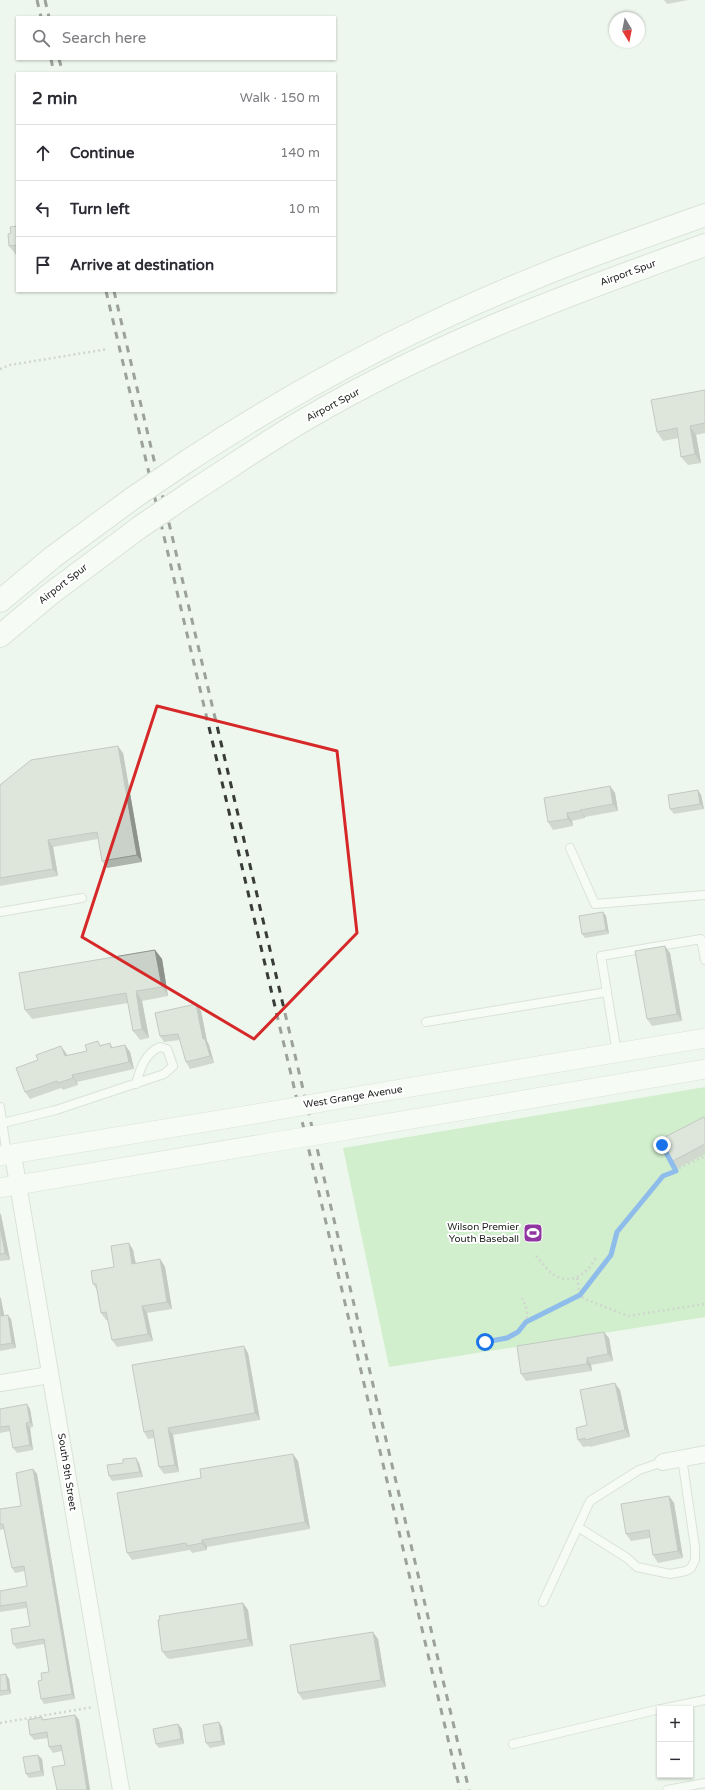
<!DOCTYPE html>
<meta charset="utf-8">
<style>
body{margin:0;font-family:"Varela Round",sans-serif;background:#f7f7f7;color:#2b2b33}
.controls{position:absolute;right:12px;bottom:12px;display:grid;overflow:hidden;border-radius:0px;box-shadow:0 1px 3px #0004}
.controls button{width:36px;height:36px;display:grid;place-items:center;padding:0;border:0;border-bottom:1px solid #e1e1e2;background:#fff;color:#2b2b33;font:20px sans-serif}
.compass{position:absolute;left:609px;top:12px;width:36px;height:36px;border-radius:50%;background:#fff;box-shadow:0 1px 3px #0004;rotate:170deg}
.stop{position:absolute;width:12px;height:12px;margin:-9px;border:3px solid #1a73e8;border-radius:50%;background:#fff}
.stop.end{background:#1a73e8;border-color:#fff;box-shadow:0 1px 4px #0008}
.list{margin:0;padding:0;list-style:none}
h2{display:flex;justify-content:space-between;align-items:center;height:52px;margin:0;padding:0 16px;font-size:17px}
h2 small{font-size:13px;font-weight:400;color:#7c7c81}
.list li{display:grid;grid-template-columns:26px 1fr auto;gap:12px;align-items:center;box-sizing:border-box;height:56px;padding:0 16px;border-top:1px solid #e1e1e2}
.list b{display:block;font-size:15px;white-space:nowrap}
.list em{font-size:13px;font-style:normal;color:#7c7c81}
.icon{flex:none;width:22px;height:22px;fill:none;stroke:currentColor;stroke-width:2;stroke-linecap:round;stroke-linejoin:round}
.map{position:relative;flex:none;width:705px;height:1790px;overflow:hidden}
.search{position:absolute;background:#fff;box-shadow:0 1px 3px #0004;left:16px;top:16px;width:320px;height:44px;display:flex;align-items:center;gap:10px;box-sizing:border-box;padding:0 14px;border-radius:0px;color:#7c7c81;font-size:15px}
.panel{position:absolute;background:#fff;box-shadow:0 1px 3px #0004;left:16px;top:72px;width:320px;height:220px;border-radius:0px}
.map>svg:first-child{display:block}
.pitch{fill:#aee2a6}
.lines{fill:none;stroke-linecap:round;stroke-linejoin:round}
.service-casing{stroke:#c2cac0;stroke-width:10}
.minor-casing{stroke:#c2cac0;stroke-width:18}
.tertiary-casing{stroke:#c2cac0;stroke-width:20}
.motorway-casing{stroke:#c2cac0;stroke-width:24}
.path{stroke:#a9b0a9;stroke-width:2.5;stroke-dasharray:2 3;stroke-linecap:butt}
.service{stroke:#fff;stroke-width:8}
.minor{stroke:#fff;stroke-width:16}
.tertiary{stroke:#fff;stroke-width:19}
.motorway{stroke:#fff;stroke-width:22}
.rail{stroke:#383b38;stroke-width:3;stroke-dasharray:7 7;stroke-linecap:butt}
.tertiary-bridge-casing{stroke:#c2cac0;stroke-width:20;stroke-linecap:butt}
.motorway-bridge-casing{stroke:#c2cac0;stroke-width:24;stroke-linecap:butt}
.tertiary-bridge{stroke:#fff;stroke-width:19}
.motorway-bridge{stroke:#fff;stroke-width:22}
.wall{fill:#adb4ac}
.shaded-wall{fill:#8d928c}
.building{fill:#c9d1c8;stroke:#8d928c}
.route{stroke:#1a73e8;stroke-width:5}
.marked{fill:none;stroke:#d62828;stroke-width:3;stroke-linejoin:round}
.labels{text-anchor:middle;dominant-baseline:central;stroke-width:4;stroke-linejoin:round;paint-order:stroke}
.street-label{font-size:10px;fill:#1a1d1a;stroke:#fff}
.poi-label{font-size:10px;fill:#1a1d1a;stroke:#fff;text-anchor:end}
</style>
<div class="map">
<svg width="705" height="1790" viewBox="0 0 705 1790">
<rect width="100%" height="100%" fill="#eef7ed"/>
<path class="pitch" d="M705 1087V1317L389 1367 343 1148Z"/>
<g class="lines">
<g class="service-casing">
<g id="service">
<path d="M570 848 595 904 705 895"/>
<path d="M0 912 82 898"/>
<path d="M426 1022 607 992"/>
<path d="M617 1053 601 956 701 939 705 960"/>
<path d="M0 1107 7 1155"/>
<path d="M3 1123 56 1110 164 1074 173 1066 167 1049 160 1047C145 1053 140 1069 136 1084"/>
<path d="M578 1527 627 1558 637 1567 670 1574 686 1571 691 1568 695 1560V1547L682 1458"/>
<path d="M543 1602 590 1501 639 1470 663 1462"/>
<path d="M661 1709 705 1700"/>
<path d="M513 1744 660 1709"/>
<path d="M667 1790 705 1783"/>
</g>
</g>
<g class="minor-casing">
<g id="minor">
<path d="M13 1155 121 1790"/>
<path d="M0 1383 50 1375"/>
<path d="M663 1462 705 1454"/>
</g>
</g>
<g class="tertiary-casing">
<g id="tertiary">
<path d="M340 1099 705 1038"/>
<path d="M348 1130 705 1069"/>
<path d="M0 1156 261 1113"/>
<path d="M0 1188 268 1143"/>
</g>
</g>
<g class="motorway-casing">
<g id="motorway">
<path d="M189 460C297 389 410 329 530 280 587 256 647 236 705 215"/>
<path d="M196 489C232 466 268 441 306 419 431 345 569 294 705 245"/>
<path d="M0 601 53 557 133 498"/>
<path d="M0 636 49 595 140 527"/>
</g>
</g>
<g class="path">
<path d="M0 369 10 365 108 349"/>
<path d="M670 1161 676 1171"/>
<path d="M536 1256C543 1262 547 1272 556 1276 573 1285 589 1272 596 1257"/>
<path d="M577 1278 580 1295 585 1299 628 1316 705 1304"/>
<path d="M526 1322 580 1295 611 1255 617 1232 663 1176 705 1156"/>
<path d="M485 1342C511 1337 541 1327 520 1295"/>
<path d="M0 1723 93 1707"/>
</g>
<use href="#service" class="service"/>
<use href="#minor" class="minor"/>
<use href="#tertiary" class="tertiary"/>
<use href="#motorway" class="motorway"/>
<g class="rail">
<path d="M37 0 41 17"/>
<path d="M45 0 49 17"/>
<path d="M51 59 54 73"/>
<path d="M59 59 63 73"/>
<path d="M106 291 460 1790"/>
<path d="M114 291 469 1790"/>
</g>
<g class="tertiary-bridge-casing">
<g id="tertiary-bridge">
<path d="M261 1113 340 1099"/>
<path d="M268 1143 348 1130"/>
</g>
</g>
<g class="motorway-bridge-casing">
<g id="motorway-bridge">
<path d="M133 498 189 460"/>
<path d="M140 527 196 489"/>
</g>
</g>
<use href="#tertiary-bridge" class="tertiary-bridge"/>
<use href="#motorway-bridge" class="motorway-bridge"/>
</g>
<g class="wall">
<path d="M664 0H688L667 4Z"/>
<path d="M17 226V255H16L9 246Z"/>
<path d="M705 390V433L696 435 701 463 688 465 681 457 679 438 663 441 657 432Z"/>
<path d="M123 753 142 862 107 868 102 861 98 839 53 847 58 876 0 886V785Z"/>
<path d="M610 786 615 793 618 811 585 817V818L572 821 573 826 553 830 548 822Z"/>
<path d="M698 790 701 795 704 809 674 814 670 809Z"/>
<path d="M603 912 606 916 609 934 585 938 582 934Z"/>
<path d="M155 950 162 959 168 996 142 1001 149 1038 140 1040 133 1031 128 1003 32 1019 25 1010Z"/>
<path d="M670 953 682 1021 652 1026 647 1019Z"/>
<path d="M196 1004 201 1011 207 1041 209 1045 214 1063 190 1069 186 1062 180 1040 164 1042 160 1036Z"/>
<path d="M110 1043 113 1048 125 1045 130 1052 134 1069 77 1082 78 1085 63 1090 61 1088 30 1099 25 1092 66 1053 67 1055 87 1051 101 1045Z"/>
<path d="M705 1119V1154L676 1169 671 1162Z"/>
<path d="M0 1213 1 1215 10 1260 0 1261Z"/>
<path d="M129 1243 133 1250 136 1264 160 1259 165 1267 172 1309 147 1313 153 1341 117 1347 112 1340 108 1320H106L101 1313 97 1290 93 1284 114 1267Z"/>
<path d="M0 1297 1 1299 4 1315 11 1319 16 1348 0 1351Z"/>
<path d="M609 1338 613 1361 591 1365 592 1371 526 1381 521 1374Z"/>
<path d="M248 1353 260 1420 173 1435 179 1472 164 1474 159 1467 154 1438 148 1439 144 1432Z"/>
<path d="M620 1390 630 1437 590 1447 589 1446 583 1447 578 1440 587 1425Z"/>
<path d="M0 1409H30L33 1427 30 1428 33 1450 17 1453 13 1448 10 1431 0 1433Z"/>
<path d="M298 1461 310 1529 207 1547V1550L192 1553 190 1550 132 1560 127 1553 201 1478Z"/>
<path d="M123 1463H139L143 1477 112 1481 109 1476Z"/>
<path d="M33 1469 37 1474 75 1699 44 1704 41 1699 42 1680 49 1672 44 1644 17 1649 13 1644 30 1626 27 1608 0 1612V1591L27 1586 25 1571 15 1573 12 1568 4 1529 0 1530V1509L21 1506Z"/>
<path d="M669 1496 674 1503 683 1558 658 1563 653 1555 650 1538 631 1541 626 1534Z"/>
<path d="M243 1603 248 1610 253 1646 170 1659 167 1658 162 1651Z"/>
<path d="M378 1639 386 1687 303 1700 298 1693Z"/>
<path d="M0 1675 9 1679 11 1694 0 1696Z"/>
<path d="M75 1715 79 1720 90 1790H57L65 1765 62 1751 53 1753 49 1747 48 1738 34 1740 30 1735 44 1720Z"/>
<path d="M219 1722 222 1727 225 1745 210 1748 206 1743Z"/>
<path d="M178 1724 182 1729 184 1744 159 1748 156 1744Z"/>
<path d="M42 1759 44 1776 29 1778 26 1774Z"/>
</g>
<g class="shaded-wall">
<path d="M690 426 696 435 701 463 695 454Z"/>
<path d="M118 746 123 753 142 862 137 855Z"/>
<path d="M610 786 615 793 618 811 613 804Z"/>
<path d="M698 790 701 795 704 809 700 804Z"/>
<path d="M580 810 585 817V818L580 811Z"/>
<path d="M567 813 572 821 573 826 568 819Z"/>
<path d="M48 840 53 847 58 876 53 869Z"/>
<path d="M603 912 606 916 609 934 606 930Z"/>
<path d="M665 946 670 953 682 1021 677 1014Z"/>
<path d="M155 950 162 959 168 996 162 987Z"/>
<path d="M136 991 142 1001 149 1038 142 1029Z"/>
<path d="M196 1004 201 1011 207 1041 209 1045 214 1063 210 1056 203 1039Z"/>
<path d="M125 1045 130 1052 134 1069 129 1062Z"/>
<path d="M61 1046 66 1053 70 1063 65 1056Z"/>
<path d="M72 1075 77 1082 78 1085 73 1078Z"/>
<path d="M0 1213 1 1215 10 1260 5 1253 0 1226Z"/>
<path d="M129 1243 133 1250 137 1271 132 1264Z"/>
<path d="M160 1259 165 1267 172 1309 167 1302Z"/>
<path d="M0 1297 1 1299 5 1320 1 1316 0 1308Z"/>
<path d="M142 1306 147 1313 153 1341 148 1334Z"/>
<path d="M8 1315 11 1319 16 1348 12 1343Z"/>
<path d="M604 1332 609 1338 613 1361 608 1354Z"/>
<path d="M244 1346 248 1353 260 1420 255 1413Z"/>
<path d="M587 1358 591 1365 592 1371 587 1364Z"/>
<path d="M615 1383 620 1390 630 1437 625 1430Z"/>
<path d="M27 1404 30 1409 33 1427 30 1422Z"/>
<path d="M26 1423 30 1428 33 1450 30 1445Z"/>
<path d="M168 1428 173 1435 179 1472 175 1465Z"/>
<path d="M293 1454 298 1461 310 1529 305 1522Z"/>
<path d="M136 1458 139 1463 143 1477 140 1472Z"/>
<path d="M33 1469 37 1474 75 1699 72 1694Z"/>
<path d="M669 1496 674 1503 683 1558 678 1551Z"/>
<path d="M202 1540 207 1547V1550L202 1543Z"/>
<path d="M243 1603 248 1610 253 1646 248 1639Z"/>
<path d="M373 1632 378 1639 386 1687 381 1680Z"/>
<path d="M6 1674 9 1679 11 1694 8 1690Z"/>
<path d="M75 1715 79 1720 90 1790H87Z"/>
<path d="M219 1722 222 1727 225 1745 222 1741Z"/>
<path d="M178 1724 182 1729 184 1744 181 1739Z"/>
<path d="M38 1755 42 1759 44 1776 41 1771Z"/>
</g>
<g class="building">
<path d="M17 226V245L9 246 8 234 11 233 10 227Z"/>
<path d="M705 390V423L690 426 695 454 681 457 677 428 657 432 651 400Z"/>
<path d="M118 746 137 855 102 861 97 832 48 840 53 869 0 878V785L31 760Z"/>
<path d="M610 786 613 804 580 810V811L567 813 568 819 548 822 544 798Z"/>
<path d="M698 790 700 804 670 809 668 795Z"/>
<path d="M603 912 606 930 582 934 579 916Z"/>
<path d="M665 946 677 1014 647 1019 635 951Z"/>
<path d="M155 950 162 987 136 991 142 1029 133 1031 126 993 25 1010 19 973Z"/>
<path d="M196 1004 203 1039H205L210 1056 186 1062 178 1034 160 1036 155 1013Z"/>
<path d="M98 1041 100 1046 110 1043 111 1048 125 1045 129 1062 72 1075 73 1078 58 1083 57 1081 25 1092 16 1068 38 1060 36 1055 61 1046 65 1056 87 1051 85 1045Z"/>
<path d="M704 1117 705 1119V1144L671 1162 659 1140Z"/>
<path d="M0 1226 5 1253 0 1254Z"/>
<path d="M129 1243 132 1264 160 1259 167 1302 142 1306 148 1334 112 1340 106 1312 101 1313 96 1284H93L91 1271 114 1267 111 1246Z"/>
<path d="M0 1308 1 1316 8 1315 12 1343 0 1345Z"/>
<path d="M604 1332 608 1354 587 1358V1364L521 1374 517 1346Z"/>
<path d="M244 1346 255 1413 168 1428 175 1465 159 1467 153 1430 144 1432 132 1365Z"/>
<path d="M615 1383 625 1430 585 1440V1438L578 1440 576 1428 587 1425 580 1390Z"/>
<path d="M27 1404 30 1422 26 1423 30 1445 13 1448 9 1426 0 1427V1409Z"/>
<path d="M293 1454 305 1522 202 1540V1543L187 1546 186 1543 127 1553 117 1493 201 1478 200 1469Z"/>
<path d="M136 1458 140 1472 109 1476 107 1465 123 1463V1459Z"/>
<path d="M33 1469 72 1694 41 1699 38 1681 42 1680 41 1673 49 1672 44 1639 13 1644 11 1629 30 1626 26 1602 0 1606V1591L27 1586 24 1566 12 1568 3 1524H0V1509L21 1506 16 1473Z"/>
<path d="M669 1496 678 1551 653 1555 649 1530 626 1534 621 1504Z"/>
<path d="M243 1603 248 1639 165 1652 162 1651 158 1620 160 1619 159 1616Z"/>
<path d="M373 1632 381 1680 298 1693 290 1645Z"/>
<path d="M6 1674 8 1690 0 1691V1675Z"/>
<path d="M75 1715 87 1790H57L52 1767 65 1765 61 1745 49 1747 47 1732 30 1735 28 1720 42 1717V1720Z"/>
<path d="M219 1722 222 1741 206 1743 203 1725Z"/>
<path d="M178 1724 181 1739 156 1744 153 1729Z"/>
<path d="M38 1755 41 1771 26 1774 23 1757Z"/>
</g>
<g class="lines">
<path class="route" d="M485 1342 507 1338 518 1332 526 1322 580 1295 611 1255 617 1232 663 1176 676 1171 662 1145"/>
</g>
<path d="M0 0H705V1790H0ZM157 706 337 751 357 933 254 1039 82 937Z" fill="#eef7ed" fill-opacity=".55" fill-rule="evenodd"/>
<path class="marked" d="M157 706 337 751 357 933 254 1039 82 937Z"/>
<defs>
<g id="stadium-square" transform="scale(1)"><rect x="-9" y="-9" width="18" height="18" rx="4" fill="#9036a1" stroke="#fff"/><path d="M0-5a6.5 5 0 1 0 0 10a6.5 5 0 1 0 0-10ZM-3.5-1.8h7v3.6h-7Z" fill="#fff"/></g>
</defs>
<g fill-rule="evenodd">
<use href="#stadium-square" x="533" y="1233"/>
</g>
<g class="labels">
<g class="street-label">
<text transform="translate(628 273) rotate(-20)">Airport Spur</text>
<text transform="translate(333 405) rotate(-28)">Airport Spur</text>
<text transform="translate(63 584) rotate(-38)">Airport Spur</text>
<text transform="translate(353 1097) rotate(-9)">West Grange Avenue</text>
<text transform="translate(67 1472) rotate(81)">South 9th Street</text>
</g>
<g class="poi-label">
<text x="519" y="1227">Wilson Premier<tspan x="519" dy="12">Youth Baseball</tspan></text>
</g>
</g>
</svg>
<div class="controls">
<button>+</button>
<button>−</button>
</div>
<svg class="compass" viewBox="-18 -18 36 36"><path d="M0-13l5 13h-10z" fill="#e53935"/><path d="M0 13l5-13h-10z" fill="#7c7c81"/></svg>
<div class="stop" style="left:485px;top:1342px"></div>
<div class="stop end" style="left:662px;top:1145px"></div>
<div class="search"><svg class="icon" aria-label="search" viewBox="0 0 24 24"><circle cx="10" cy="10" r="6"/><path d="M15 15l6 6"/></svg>Search here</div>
<section class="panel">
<h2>2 min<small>Walk · 150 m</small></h2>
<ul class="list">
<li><svg class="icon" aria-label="ahead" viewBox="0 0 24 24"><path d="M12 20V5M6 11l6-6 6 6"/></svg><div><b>Continue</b></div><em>140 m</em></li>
<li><svg class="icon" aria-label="left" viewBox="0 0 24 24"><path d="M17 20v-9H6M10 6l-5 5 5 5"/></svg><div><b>Turn left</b></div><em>10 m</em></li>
<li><svg class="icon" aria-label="arrive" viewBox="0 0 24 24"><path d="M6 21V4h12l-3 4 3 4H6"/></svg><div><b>Arrive at destination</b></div></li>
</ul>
</section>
</div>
